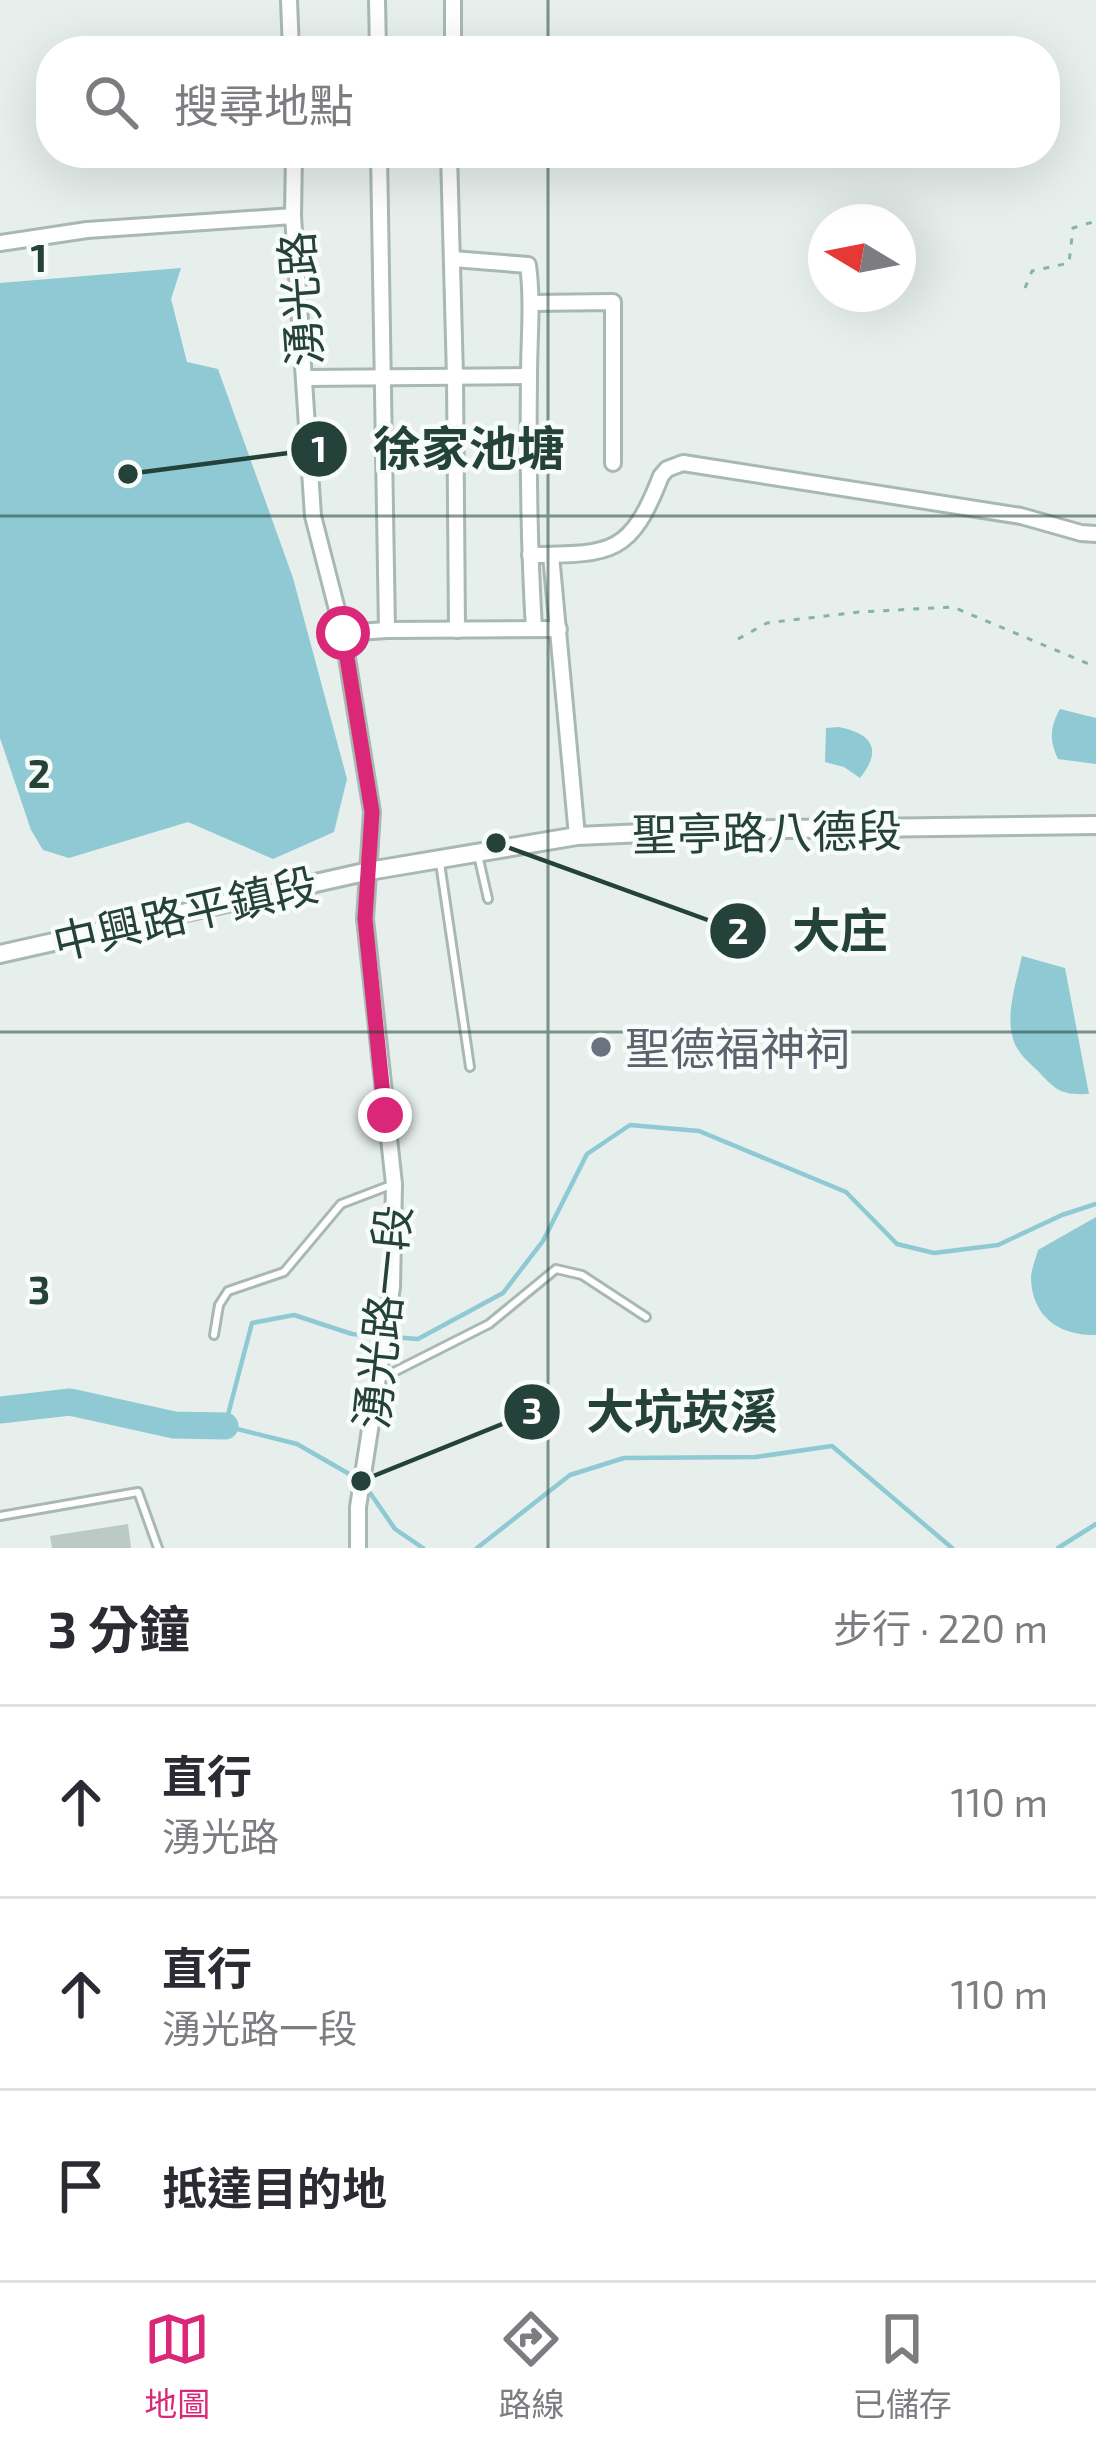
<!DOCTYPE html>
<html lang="zh-TW">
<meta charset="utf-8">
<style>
body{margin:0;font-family:"Exo 2","Noto Sans TC",sans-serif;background:#f2f2f3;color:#2b2b33}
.compass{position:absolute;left:808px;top:204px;width:108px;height:108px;border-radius:50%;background:#fff;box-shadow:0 12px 48px #0002;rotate:280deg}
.stop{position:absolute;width:36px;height:36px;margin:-27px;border:9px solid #db2777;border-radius:50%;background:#fff}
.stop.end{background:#db2777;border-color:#fff;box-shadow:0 3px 12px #0008}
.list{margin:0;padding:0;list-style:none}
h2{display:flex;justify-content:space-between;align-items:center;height:156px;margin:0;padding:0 48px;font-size:51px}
h2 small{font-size:39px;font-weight:400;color:#7c7c81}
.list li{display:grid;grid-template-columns:78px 1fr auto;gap:36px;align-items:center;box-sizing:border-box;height:192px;padding:0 48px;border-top:3px solid #e1e1e2}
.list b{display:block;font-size:45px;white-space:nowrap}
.list p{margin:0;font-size:39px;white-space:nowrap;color:#7c7c81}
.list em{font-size:39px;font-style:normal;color:#7c7c81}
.icon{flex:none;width:66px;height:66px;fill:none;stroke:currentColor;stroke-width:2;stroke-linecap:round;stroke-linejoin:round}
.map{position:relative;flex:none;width:1096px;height:1548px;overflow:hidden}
.search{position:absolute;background:#fff;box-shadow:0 12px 48px #0002;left:36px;right:36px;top:36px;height:132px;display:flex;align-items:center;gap:30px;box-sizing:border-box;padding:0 42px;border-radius:48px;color:#7c7c81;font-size:45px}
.sheet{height:732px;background:#fff}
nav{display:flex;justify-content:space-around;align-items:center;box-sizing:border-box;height:168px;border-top:3px solid #e1e1e2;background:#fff;font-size:33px;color:#7c7c81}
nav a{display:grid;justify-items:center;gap:6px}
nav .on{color:#db2777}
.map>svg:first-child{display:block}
.water{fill:#8ec9d4}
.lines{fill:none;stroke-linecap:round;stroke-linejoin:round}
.stream{stroke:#8ec9d4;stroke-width:4.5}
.river{stroke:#8ec9d4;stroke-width:27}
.building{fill:#bbcac4}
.service-casing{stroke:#a8b8b2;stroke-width:12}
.minor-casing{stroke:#a8b8b2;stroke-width:20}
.tertiary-casing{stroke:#a8b8b2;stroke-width:22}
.path{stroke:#86b3a5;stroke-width:3;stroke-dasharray:6 9;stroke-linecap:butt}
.service{stroke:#fff;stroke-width:6}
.minor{stroke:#fff;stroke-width:14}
.tertiary{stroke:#fff;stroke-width:16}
.route{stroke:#db2777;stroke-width:15}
.grid{fill:none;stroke:#24423a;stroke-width:3;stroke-opacity:0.55}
.worship-dot{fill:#6b7280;stroke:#f7fbf9;stroke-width:4.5}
.labels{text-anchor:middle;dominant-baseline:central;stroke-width:9;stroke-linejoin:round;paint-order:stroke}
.street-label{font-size:45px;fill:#24423a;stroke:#f7fbf9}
.worship-label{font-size:45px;fill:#5b616d;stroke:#f7fbf9;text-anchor:start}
.grid-label{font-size:39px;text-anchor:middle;font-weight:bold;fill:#24423a;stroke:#f7fbf9;stroke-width:9;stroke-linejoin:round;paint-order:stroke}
.leader{fill:none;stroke:#24423a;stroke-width:4.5}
.callout-dot{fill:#24423a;stroke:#f7fbf9;stroke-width:4.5}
.mark-label{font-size:36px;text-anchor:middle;font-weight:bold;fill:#fff}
.callout-label{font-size:48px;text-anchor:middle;font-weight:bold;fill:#24423a;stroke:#f7fbf9;stroke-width:9;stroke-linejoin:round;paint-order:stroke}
</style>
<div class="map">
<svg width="1096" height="1548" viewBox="0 0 1096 1548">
<rect width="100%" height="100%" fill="#e6efeb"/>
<g class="water">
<path d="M181 268 171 299 187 362 218 369 293 578 347 779 334 832 273 859 188 822 69 858 43 850 31 830 0 738V283Z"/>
<path d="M1060 709 1096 718V764L1058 759C1049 740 1050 727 1060 709Z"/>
<path d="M839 727C872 734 883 749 860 778L844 767 825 762 826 728Z"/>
<path d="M1022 956 1065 968 1089 1094C1063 1095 1057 1092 1039 1072 1033 1066 1024 1059 1019 1051 1001 1026 1016 984 1022 956Z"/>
<path d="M1096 1217V1335C1061 1336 1032 1318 1031 1278 1031 1270 1036 1258 1038 1250Z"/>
</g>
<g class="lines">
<g class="stream">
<path d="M358 1479 297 1444 225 1426 252 1323 294 1315 352 1334 418 1339 503 1293 543 1241 587 1154 630 1125 699 1131 846 1192 897 1244 934 1253 998 1245 1062 1215 1096 1204"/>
<path d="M366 1487 395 1529 423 1548"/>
<path d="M477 1548 570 1475 624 1458 756 1457 832 1446 952 1548"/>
<path d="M1058 1548 1096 1524"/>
</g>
<path class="river" d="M0 1410 70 1402 174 1425 225 1426"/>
</g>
<path class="building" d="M128 1524 131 1548H52L50 1536Z"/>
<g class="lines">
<g class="service-casing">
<g id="service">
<path d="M478 855 488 899"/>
<path d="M440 863 470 1067"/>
<path d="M214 1335 219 1305 228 1291 284 1272 341 1204 391 1185"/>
<path d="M382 1378 489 1324 556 1269 582 1275 646 1317"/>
<path d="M0 1516 138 1492 158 1548"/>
</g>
</g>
<g class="minor-casing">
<g id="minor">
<path d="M289 0 291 51"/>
<path d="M377 0 378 51"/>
<path d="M453 0V51"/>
<path d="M294 153 293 216 313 516 343 633 372 812 365 919 394 1184 392 1287 358 1507V1548"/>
<path d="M379 153 387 630"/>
<path d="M449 153 455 377 457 630"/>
<path d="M0 243 87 230 293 216"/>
<path d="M453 259 528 265C533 302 529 339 529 377 528 461 529 545 534 629"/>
<path d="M531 303 613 302V463"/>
<path d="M304 378 529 376"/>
<path d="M530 555C611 554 630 556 661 476L667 469 683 463 1021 516 1081 533 1096 534"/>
<path d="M551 555 577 836"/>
<path d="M343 633 387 630 559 629"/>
</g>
</g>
<g class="tertiary-casing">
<path id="tertiary" d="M0 954 369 871 577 836 712 830 1096 825"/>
</g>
<g class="path">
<path d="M1025 288 1032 271 1069 263 1073 228 1096 221"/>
<path d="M738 639 767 623 859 612 953 607 1096 667"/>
</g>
<use href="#service" class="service"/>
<use href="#minor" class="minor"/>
<use href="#tertiary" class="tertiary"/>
</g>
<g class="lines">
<path class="route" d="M343 633 372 812 365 919 385 1115"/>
</g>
<path class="grid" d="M548 0V51M548 153V1548M0 516H1096M0 1032H1096"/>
<circle class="worship-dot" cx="601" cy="1047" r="12"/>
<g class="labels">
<g class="street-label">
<text transform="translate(299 299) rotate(-94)">湧光路</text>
<text transform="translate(767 831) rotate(-1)">聖亭路八德段</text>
<text transform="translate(185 912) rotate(-13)">中興路平鎮段</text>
<text transform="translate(381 1317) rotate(-84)">湧光路一段</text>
</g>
<g class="worship-label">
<text x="625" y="1047">聖德福神祠</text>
</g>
</g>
<g class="grid-label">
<text x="39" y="272">1</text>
<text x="39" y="788">2</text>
<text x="39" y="1304">3</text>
</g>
<path class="leader" d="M128 474L319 449M496 843L738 931M361 1481L532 1412"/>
<g class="callout-dot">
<circle cx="128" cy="474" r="12"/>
<circle cx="496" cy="843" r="12"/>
<circle cx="361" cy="1481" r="12"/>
<circle cx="319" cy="449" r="30"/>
<circle cx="738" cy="931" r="30"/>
<circle cx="532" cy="1412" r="30"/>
</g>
<g class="mark-label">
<text x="319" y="462">1</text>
<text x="738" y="944">2</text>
<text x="532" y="1424">3</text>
</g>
<g class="callout-label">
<text x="469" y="466">徐家池塘</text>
<text x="840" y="948">大庄</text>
<text x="682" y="1429">大坑崁溪</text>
</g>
</svg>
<svg class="compass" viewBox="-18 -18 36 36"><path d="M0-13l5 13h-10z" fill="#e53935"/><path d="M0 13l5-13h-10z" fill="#7c7c81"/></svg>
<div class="stop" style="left:343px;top:633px"></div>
<div class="stop end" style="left:385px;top:1115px"></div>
<div class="search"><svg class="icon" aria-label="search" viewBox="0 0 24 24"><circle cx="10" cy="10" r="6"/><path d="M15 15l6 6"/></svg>搜尋地點</div>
</div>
<section class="sheet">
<h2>3 分鐘<small>步行 · 220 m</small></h2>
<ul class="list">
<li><svg class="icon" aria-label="ahead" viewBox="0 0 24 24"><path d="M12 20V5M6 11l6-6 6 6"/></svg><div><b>直行</b><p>湧光路</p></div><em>110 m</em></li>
<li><svg class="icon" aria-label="ahead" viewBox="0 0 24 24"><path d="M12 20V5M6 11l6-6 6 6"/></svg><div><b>直行</b><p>湧光路一段</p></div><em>110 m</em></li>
<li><svg class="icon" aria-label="arrive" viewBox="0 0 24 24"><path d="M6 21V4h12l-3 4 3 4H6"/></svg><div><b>抵達目的地</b></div></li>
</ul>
</section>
<nav>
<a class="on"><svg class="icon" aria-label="map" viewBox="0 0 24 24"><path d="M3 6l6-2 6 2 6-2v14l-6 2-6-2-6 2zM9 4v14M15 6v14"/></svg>地圖</a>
<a><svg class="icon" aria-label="directions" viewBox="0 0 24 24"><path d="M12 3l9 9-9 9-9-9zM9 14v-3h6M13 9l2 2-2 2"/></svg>路線</a>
<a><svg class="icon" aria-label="saved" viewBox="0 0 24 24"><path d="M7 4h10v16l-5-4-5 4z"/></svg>已儲存</a>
</nav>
